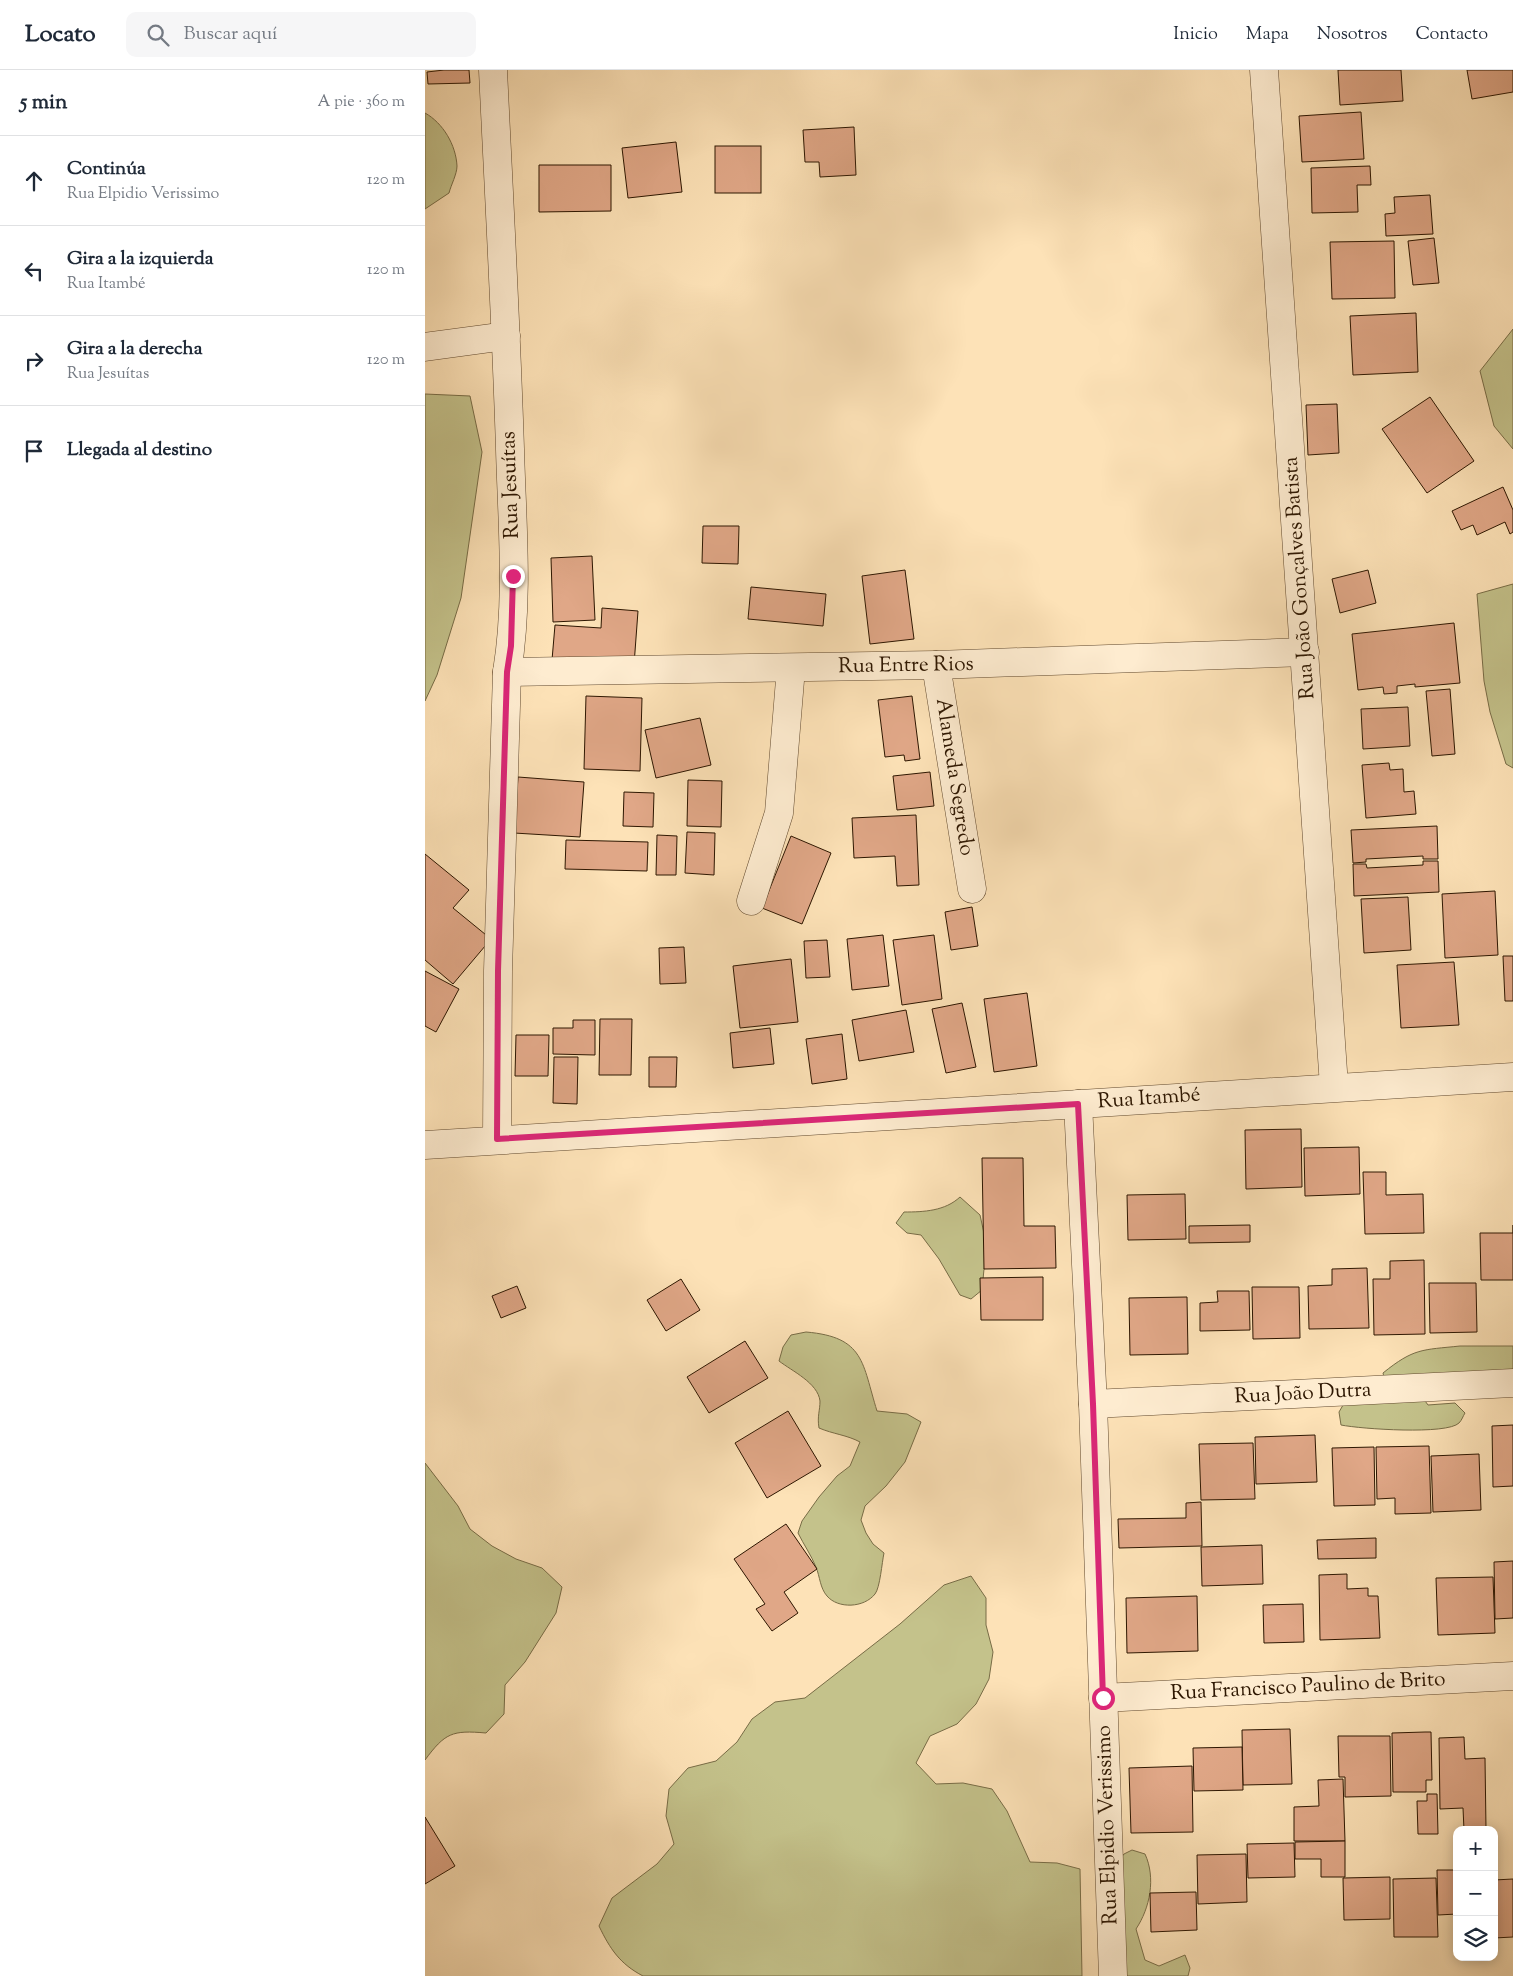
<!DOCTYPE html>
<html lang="es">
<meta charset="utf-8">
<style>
body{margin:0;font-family:"Sorts Mill Goudy",serif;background:#f6f6f7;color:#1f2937}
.controls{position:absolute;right:15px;bottom:15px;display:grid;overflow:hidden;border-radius:10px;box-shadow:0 2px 12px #0003}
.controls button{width:45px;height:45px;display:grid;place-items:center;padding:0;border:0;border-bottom:1px solid #e0e1e3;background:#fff;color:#1f2937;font:25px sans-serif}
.stop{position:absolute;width:15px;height:15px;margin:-11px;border:4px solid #db2777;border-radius:50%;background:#fff}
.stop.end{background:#db2777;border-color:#fff;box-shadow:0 1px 5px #0008}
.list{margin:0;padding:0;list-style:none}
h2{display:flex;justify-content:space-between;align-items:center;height:65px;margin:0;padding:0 20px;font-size:21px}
h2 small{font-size:16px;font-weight:400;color:#747a83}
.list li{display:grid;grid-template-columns:32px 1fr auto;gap:15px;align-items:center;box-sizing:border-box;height:90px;padding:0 20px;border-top:1px solid #e0e1e3}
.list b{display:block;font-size:19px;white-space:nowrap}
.list p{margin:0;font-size:16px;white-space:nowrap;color:#747a83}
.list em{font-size:16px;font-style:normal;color:#747a83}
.icon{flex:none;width:28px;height:28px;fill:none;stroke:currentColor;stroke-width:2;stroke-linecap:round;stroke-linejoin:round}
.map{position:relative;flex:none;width:1088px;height:1906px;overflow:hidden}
header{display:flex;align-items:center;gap:30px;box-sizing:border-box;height:70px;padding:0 25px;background:#fff;border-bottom:1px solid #e0e1e3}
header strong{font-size:24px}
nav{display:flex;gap:28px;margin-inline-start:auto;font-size:18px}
.search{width:350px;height:45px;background:#f6f6f7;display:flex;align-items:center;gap:12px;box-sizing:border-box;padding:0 18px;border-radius:10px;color:#747a83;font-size:19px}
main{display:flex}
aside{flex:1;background:#fff}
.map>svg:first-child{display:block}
.green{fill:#c4c28b;stroke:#786c46}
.building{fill:#e0a787;stroke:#2d1600}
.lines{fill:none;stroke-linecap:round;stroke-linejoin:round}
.street-casing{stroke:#61492e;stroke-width:29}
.street{stroke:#feecd0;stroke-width:28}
.route{stroke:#db2777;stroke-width:6}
.labels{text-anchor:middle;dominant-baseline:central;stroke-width:5;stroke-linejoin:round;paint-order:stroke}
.street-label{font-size:21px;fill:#2d1600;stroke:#feecd0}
</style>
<header>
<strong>Locato</strong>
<div class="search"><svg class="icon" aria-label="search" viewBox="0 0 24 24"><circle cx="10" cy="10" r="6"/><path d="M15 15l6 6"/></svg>Buscar aquí</div>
<nav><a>Inicio</a><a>Mapa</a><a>Nosotros</a><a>Contacto</a></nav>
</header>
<main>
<aside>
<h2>5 min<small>A pie · 360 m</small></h2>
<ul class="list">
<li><svg class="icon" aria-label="ahead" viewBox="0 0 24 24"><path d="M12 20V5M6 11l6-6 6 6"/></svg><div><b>Continúa</b><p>Rua Elpidio Verissimo</p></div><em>120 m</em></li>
<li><svg class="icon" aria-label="left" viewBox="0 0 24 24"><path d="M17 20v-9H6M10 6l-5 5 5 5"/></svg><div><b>Gira a la izquierda</b><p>Rua Itambé</p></div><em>120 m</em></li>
<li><svg class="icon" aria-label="right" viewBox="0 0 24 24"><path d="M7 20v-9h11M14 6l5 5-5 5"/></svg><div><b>Gira a la derecha</b><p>Rua Jesuítas</p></div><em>120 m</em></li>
<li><svg class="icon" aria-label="arrive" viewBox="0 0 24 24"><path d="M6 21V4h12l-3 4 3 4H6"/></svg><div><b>Llegada al destino</b></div></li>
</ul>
</aside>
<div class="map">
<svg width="1088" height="1906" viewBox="0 0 1088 1906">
<rect width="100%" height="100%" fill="#fde2b7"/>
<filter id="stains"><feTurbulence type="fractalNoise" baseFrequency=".004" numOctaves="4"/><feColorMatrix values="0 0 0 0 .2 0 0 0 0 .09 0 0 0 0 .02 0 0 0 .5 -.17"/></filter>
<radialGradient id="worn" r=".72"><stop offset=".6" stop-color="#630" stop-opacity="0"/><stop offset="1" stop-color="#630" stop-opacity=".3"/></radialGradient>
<g class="green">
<path d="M0 43C18 53 31 75 32 96 32 104 26 115 24 123L0 139Z"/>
<path d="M1088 259V379L1069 356 1055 301Z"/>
<path d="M0 324 45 326 57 382 36 528 12 605 0 631Z"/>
<path d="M1088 514V698L1081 694 1065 642 1059 611 1052 524Z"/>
<path d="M535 1127 555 1145 564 1186 559 1199 557 1220 546 1229 535 1225 514 1189 496 1165 482 1163 471 1153 479 1142C499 1142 520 1141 535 1127Z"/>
<path d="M381 1262C440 1267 437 1293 452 1341L482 1344 496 1352 480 1392 461 1416 440 1436 436 1450 441 1463 448 1474 459 1483C457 1492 455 1518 450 1524 439 1538 413 1539 402 1526 395 1518 395 1507 391 1497 386 1485 379 1475 373 1463L377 1451 394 1427 412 1406 425 1396 435 1372C422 1365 408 1364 394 1358 392 1346 395 1341 395 1331 393 1313 367 1301 354 1291L358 1277 366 1265Z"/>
<path d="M1035 1276H1088V1309L995 1324 1003 1335 1030 1333 1040 1343C1038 1346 1037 1350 1034 1353 1022 1365 936 1359 916 1355L914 1342 921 1330 961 1316 958 1303C989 1278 997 1280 1035 1276Z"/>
<path d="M0 1393 33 1436 45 1459 67 1476 91 1489 117 1498 137 1517 131 1543 100 1592 80 1615 79 1644 61 1663C27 1660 20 1663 0 1690Z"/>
<path d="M546 1506 561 1528V1555L568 1582 564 1609 551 1634 532 1654 505 1666 491 1693 511 1714 538 1713 567 1719 582 1741 605 1792 632 1793 655 1799 657 1906H218C195 1894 185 1879 174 1856L187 1828 232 1794 249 1774 241 1746 244 1719 263 1698 291 1691 312 1672 327 1649 350 1632 380 1628 475 1554 519 1515Z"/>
<path d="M707 1780 720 1784C731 1808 725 1838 711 1859L720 1890 734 1896 760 1885 765 1898 763 1906H698L691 1794 699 1784Z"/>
</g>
<g class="building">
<path d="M19 0H44L45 13 3 14 2 2Z"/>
<path d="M913 0H976L978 31 915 35Z"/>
<path d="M1042 0H1088V22L1047 29Z"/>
<path d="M936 42 939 89 877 92 874 46Z"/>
<path d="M429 57 431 105 395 107 394 92H380L378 60Z"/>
<path d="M251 72 257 122 203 128 197 78Z"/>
<rect x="290" y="76" width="46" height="47"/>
<path d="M114 95H186V141L114 142Z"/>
<path d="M945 96 946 115H932L933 142 887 143 886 98Z"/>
<path d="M1005 125 1008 164 961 166 960 144 970 143 969 127Z"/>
<path d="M1009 168 1014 213 988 215 983 171Z"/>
<path d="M969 171 970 228 907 229 905 172Z"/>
<path d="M991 243 993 302 928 305 925 246Z"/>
<path d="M1005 327 1049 391 1002 423 957 359Z"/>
<path d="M912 334 914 383 883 385 881 335Z"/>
<path d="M1078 417 1088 440V462L1085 464 1080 452 1052 465 1048 455 1036 460 1027 441Z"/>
<path d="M278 456H314L313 494 277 493Z"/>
<path d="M167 486 170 550 128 552 126 488Z"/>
<path d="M480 500 489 569 445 574 437 506Z"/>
<path d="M943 500 951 533 915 543 907 509Z"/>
<path d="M326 517 401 524 398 556 323 549Z"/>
<path d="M177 538 213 541 209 595 127 590 130 555 176 558Z"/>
<path d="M1029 553 1035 613 990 617V614L972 616V623L959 624 958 617 933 620 927 564Z"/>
<path d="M1025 619 1030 684 1007 686 1001 621Z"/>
<path d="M161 626 217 628 215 701 159 699Z"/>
<path d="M487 626 495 689 480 691 479 685 460 687 453 630Z"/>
<path d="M983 637 985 676 938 679 936 639Z"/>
<path d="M275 648 286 695 231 708 220 660Z"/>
<path d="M964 693 965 700 978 699 979 722 989 721 991 744 941 748 937 695Z"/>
<path d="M505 702 509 736 472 740 468 706Z"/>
<path d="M93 707 159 712 155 767 89 763Z"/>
<path d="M263 710 297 711 296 757 262 756Z"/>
<path d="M199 722 229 723 228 757 198 756Z"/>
<path d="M491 745 494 815 472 816 470 786 429 788 427 748Z"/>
<path d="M1012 756 1013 789H998V786L941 789V792L928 793 926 760Z"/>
<path d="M262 762 290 763 289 805 260 803Z"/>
<path d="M232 765 252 766 251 805H231Z"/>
<path d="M366 766 406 783 377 854 337 838Z"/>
<path d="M141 770 223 772 222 801 140 799Z"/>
<path d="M0 784 44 820 28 838 66 869 28 914 0 890Z"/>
<path d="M998 791H1013L1014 822 929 826 928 794H941L942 798 998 795Z"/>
<path d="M1070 821 1073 885 1020 888 1017 824Z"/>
<path d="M983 827 986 880 939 883 936 829Z"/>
<path d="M547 837 553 876 526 880 520 842Z"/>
<path d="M458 865 464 916 427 920 422 869Z"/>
<path d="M509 865 517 929 477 935 468 870Z"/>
<path d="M402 870 405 907 381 908 379 871Z"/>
<path d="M259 877 261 913 235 914 234 878Z"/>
<path d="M1078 886H1088V931H1080Z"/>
<path d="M366 889 373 952 315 958 308 896Z"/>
<path d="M1029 892 1034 955 976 958 972 895Z"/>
<path d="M0 901 34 919 11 962 0 956Z"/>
<path d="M602 923 612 996 569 1002 559 929Z"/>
<path d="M537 933 551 997 521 1003 507 939Z"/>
<path d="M481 940 489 982 434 991 427 950Z"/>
<path d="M175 949H207L206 1005H174Z"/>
<path d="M148 950H170V985L128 984V958H148Z"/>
<path d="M345 958 349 994 308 998 305 963Z"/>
<path d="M417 964 422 1009 387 1014 381 969Z"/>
<path d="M91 965H124L123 1006H90Z"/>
<path d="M129 987H153L152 1034 128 1033Z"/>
<path d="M224 987H252L251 1017H224Z"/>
<path d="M876 1059 877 1117 821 1119 820 1060Z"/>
<path d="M934 1077 935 1124 880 1126 879 1078Z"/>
<path d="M557 1088H598L599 1156H630L631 1198 559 1199Z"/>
<path d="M938 1102H961V1125L998 1124 999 1163 940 1164Z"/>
<path d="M760 1124 761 1169 703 1170 702 1125Z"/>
<path d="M825 1155V1172L764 1173V1156Z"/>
<path d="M1088 1155V1210H1056L1055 1163H1088Z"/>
<path d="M999 1190 1000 1264 949 1265 948 1209H965V1191Z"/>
<path d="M942 1198 944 1258 884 1259 883 1216 907 1215V1199Z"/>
<path d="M618 1207V1250H556L555 1208Z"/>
<path d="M256 1209 275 1240 241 1261 222 1230Z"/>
<path d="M1004 1213H1051L1052 1262 1005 1263Z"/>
<path d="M92 1216 101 1238 76 1248 67 1226Z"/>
<path d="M827 1217H874L875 1268 828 1269Z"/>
<path d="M792 1221H824L825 1260 775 1261V1233L793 1232Z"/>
<path d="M762 1227 763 1284 705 1285 704 1228Z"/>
<path d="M320 1271 343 1308 284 1343 262 1307Z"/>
<path d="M363 1341 396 1396 342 1428 310 1373Z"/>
<path d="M1088 1355V1416L1068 1417 1067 1356Z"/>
<path d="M890 1365 892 1412 831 1414 830 1367Z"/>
<path d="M828 1373 830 1429 776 1430 774 1374Z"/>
<path d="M1004 1376 1006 1443 970 1444V1428L952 1429 951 1377Z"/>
<path d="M949 1377 950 1435 909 1436 907 1378Z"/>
<path d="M1054 1384 1056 1440 1008 1442 1006 1386Z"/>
<path d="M776 1432 777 1476 694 1478 693 1449 761 1448V1433Z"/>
<path d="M361 1454 392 1499 359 1522 373 1543 347 1561 331 1539 340 1534 309 1489Z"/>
<path d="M951 1468V1488L893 1489 892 1470Z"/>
<path d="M837 1475 838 1514 777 1516 776 1477Z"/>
<path d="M1088 1491V1548L1070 1549 1069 1492Z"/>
<path d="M922 1504V1519L943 1518V1526H953L955 1568 895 1570 894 1505Z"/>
<path d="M1068 1507 1070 1563 1013 1565 1011 1508Z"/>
<path d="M772 1526 773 1581 702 1583 701 1528Z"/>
<path d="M878 1534 879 1572 839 1573 838 1535Z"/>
<path d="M865 1659 867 1714 818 1715 817 1660Z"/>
<path d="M1000 1662H1006L1007 1710H1001V1722H968L967 1663Z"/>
<path d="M913 1666H965L966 1726 920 1727V1707H914Z"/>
<path d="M1039 1667 1040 1689 1060 1688 1061 1759 1039 1760 1038 1738 1015 1739 1014 1668Z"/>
<path d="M817 1677 818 1720 769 1721 768 1678Z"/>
<path d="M767 1696 768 1762 706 1763 704 1698Z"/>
<path d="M918 1709 920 1771H869V1737L894 1736 893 1710Z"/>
<path d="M1002 1724H1012L1013 1764H993L992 1731H1002Z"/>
<path d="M0 1747 30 1796 0 1814Z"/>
<path d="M920 1771V1807H896V1789H870V1772Z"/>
<path d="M869 1773 870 1807 823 1808 822 1774Z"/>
<path d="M821 1784 822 1832 773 1834 772 1785Z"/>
<path d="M1012 1800H1032V1844L1013 1845Z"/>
<path d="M965 1807V1849L919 1850 918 1808Z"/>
<path d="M1011 1808 1013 1867H969L968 1809Z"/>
<path d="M1088 1809V1867L1069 1868V1810Z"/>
<path d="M771 1822 772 1860 726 1862 725 1823Z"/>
</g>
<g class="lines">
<g class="street-casing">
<g id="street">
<path d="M68 0C74 126 81 253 85 379 87 453 94 529 82 602L73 901 72 1069"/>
<path d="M839 0 909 1016"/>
<path d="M0 277 81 266"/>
<path d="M511 595 547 819"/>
<path d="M82 602 511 595 880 582"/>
<path d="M326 831 354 743 366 598"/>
<path d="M653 1034 668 1334 688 1906"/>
<path d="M0 1075 1088 1007"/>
<path d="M668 1334 1088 1313"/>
<path d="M678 1628 1088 1606"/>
</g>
</g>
<use href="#street" class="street"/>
</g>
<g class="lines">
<path class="route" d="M88 506 86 576 82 602 73 901 72 1069 653 1034 668 1334 678 1628"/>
</g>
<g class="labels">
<g class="street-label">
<text transform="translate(86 415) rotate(-92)">Rua Jesuítas</text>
<text transform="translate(875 508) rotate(-94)">Rua João Gonçalves Batista</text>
<text transform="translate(481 596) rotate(-1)">Rua Entre Rios</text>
<text transform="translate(529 707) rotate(81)">Alameda Segredo</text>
<text transform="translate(724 1029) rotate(-4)">Rua Itambé</text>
<text transform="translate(878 1324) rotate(-3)">Rua João Dutra</text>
<text transform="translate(883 1617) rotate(-3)">Rua Francisco Paulino de Brito</text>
<text transform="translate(683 1755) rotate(-92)">Rua Elpidio Verissimo</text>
</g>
</g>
<rect width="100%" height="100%" filter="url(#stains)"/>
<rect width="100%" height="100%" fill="url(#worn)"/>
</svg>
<div class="controls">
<button>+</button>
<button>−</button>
<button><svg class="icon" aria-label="layers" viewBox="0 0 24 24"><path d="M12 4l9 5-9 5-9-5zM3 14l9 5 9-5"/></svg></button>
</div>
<div class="stop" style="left:678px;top:1628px"></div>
<div class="stop end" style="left:88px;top:506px"></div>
</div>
</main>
